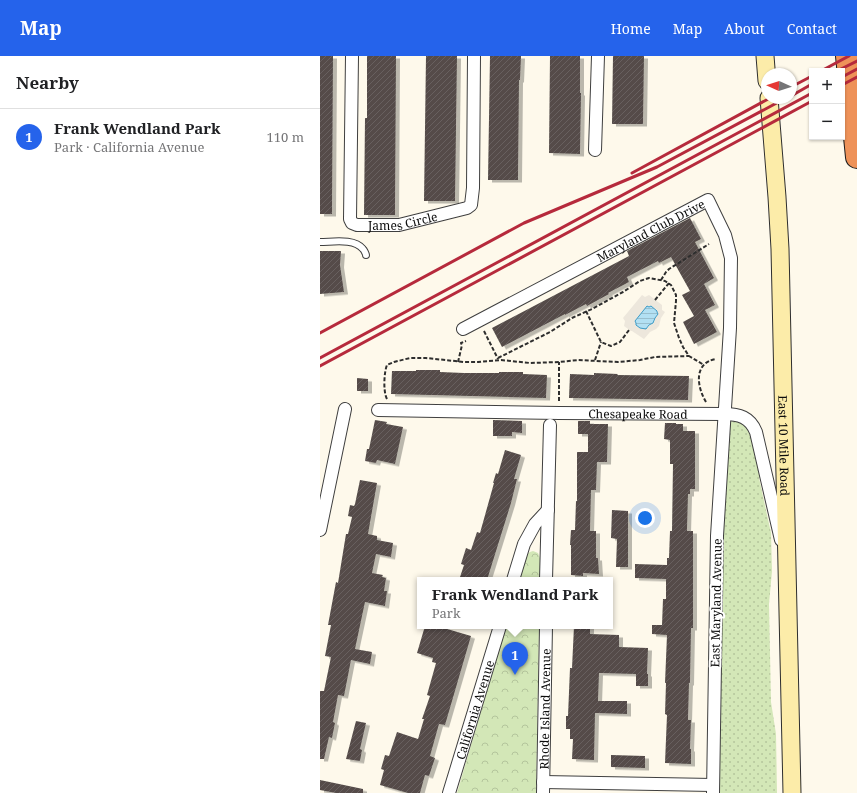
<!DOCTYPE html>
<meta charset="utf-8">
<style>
body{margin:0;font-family:"Noto Serif",serif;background:#f6f6f6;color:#202124}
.controls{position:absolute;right:12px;top:12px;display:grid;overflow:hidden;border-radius:0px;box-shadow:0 1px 3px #0004}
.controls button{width:36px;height:36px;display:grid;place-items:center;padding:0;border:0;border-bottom:1px solid #e0e0e0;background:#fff;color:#202124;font:20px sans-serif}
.compass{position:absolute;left:441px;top:12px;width:36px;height:36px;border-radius:50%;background:#fff;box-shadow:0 1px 3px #0004;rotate:273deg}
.you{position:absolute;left:325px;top:462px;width:14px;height:14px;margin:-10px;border:3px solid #fff;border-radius:50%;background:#1a73e8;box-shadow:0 0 0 6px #1a73e833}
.badge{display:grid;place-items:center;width:26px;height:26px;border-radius:50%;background:#2563eb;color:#fff;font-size:13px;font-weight:700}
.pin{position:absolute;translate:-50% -33px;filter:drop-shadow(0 1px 2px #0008)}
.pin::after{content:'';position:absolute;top:21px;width:14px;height:12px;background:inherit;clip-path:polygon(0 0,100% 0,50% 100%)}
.popup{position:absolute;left:97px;top:521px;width:196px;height:52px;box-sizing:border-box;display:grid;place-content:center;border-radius:0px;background:#fff;filter:drop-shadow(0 1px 3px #0005);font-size:13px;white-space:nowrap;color:#757577}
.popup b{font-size:15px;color:#202124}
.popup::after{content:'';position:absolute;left:50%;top:100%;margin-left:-8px;border:8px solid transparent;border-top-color:#fff}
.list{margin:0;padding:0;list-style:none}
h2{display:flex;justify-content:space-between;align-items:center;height:52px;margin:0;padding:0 16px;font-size:17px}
h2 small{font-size:13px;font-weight:400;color:#757577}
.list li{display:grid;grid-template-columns:26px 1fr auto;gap:12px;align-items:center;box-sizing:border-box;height:56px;padding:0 16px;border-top:1px solid #e0e0e0}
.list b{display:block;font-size:15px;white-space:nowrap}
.list p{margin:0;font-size:13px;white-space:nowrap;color:#757577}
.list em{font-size:13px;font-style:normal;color:#757577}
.map{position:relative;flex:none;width:537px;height:737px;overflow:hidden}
header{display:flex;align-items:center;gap:24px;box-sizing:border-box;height:56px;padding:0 20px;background:#2563eb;color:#fff}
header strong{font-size:19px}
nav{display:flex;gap:22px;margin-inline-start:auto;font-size:14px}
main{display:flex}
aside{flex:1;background:#fff}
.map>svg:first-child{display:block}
.grass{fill:url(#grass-dots)}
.park{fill:url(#park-crowns)}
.plaza{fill:#ede7dc;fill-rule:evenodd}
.water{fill:url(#water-rules);stroke:#3c9bc7}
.building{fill:url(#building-hatch);filter:url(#shadow)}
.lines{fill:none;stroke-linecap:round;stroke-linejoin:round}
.lane-casing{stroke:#3f3f3f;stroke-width:8}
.street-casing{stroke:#3f3f3f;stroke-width:14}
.secondary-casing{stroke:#2e2e2e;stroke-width:19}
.highway-casing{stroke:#1d1d1d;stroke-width:24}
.path{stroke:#2e2e2e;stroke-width:2;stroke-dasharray:4 2;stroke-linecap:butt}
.lane{stroke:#fff;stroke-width:6}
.street{stroke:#fff;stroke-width:12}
.secondary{stroke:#fceca9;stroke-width:17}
.highway{stroke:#ee9259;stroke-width:22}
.rail{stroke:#b62a3c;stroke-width:3}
.labels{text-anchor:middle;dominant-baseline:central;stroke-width:4;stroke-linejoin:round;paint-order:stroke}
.street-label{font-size:12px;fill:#0c0c0c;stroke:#fff}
</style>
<header>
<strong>Map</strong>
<nav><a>Home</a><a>Map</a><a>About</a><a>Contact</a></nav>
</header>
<main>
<aside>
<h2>Nearby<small></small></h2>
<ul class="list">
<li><span class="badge">1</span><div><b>Frank Wendland Park</b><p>Park · California Avenue</p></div><em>110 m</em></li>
</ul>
</aside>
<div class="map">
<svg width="537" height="737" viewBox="0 0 537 737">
<defs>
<pattern id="grass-dots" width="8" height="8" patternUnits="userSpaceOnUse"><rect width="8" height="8" fill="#d3e7b7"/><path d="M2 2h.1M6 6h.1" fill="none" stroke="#b4c59c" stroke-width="1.8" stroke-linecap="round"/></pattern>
<pattern id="park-crowns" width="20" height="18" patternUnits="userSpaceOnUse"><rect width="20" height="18" fill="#d3e7b7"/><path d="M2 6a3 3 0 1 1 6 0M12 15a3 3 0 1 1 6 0" fill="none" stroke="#b4c59c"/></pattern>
<pattern id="water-rules" width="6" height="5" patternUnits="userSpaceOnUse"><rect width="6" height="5" fill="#b2e0f3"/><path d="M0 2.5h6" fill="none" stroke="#98bfcf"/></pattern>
<pattern id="building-hatch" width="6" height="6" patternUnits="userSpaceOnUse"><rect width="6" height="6" fill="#544c49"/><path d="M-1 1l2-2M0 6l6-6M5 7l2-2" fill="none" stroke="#68615f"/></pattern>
<filter id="shadow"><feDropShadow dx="4" dy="2.5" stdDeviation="0" flood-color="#0004"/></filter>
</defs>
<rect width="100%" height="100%" fill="#fef9eb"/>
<path class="grass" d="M413 365C418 366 424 367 427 372 433 379 438 410 441 421L439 422 451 477 452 515 449 548 451 646 456 678 457 737H399L403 491 410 366Z"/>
<g class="park">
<path d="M213 495 218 497 220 502V524H200L207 498 210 496Z"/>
<path d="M186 570H219L216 737H137Z"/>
</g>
<path class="plaza" d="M322 239 325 241 329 239 342 249V254L345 256 341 262 339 270 336 273 330 276 324 283 312 275H311L304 270 305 265 303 262ZM327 250 329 251 331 250 337 254V259L335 262 334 266 326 273 316 269V267L315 265Z"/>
<path class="water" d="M327 250 329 251 331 250 337 255V256L338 258 335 262 333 267 329 269 326 273 320 272 316 269V267L315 265Z"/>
<g class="building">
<path d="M0 0H13L12 158H0Z"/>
<path d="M47 0H76L75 159H44L45 62H47Z"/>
<path d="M106 0H137L135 145H104Z"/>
<path d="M170 0H201L200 24H199L198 124H168Z"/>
<path d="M230 0H260V37H261L260 98 229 97Z"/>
<path d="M293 0H324L323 68H292Z"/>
<path d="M370 162 381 183 375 186 394 222 384 228 395 249 385 254 397 276 374 288 363 266 374 260 362 239 370 235 351 201 339 207 338 205 307 221 309 226 288 237 289 238 267 250 266 248 245 259V258L182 291 172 272 309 200 307 195Z"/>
<path d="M0 195H21L20 209 24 236 0 238Z"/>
<path d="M96 314H120V316L144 317H179V316H203V318L227 319 226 342 71 338 72 315H96Z"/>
<path d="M274 317 298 318 297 319 369 320 368 344 249 342 250 318 274 319Z"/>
<path d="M37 322 48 323V335H37Z"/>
<path d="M55 364 67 366 66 368 83 371 75 408 57 404 56 407 45 405 47 393H49Z"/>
<path d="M173 364 202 365V377L192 376V380H173Z"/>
<path d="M258 365H270V368H288L287 406H277L276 434H271L270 475H276V502H278L279 518 263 517V520L251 519V489H250L251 474H255L256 445H257V396H268V378H258Z"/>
<path d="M345 367H356V368H363V375H375V433H370V438H368L367 475H373V572H371L370 627H369L368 664H371L370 693H371V708L345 707 347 659 345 658 346 627H345L347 579 332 578V569H342L343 543H346V523L315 522V508L347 509V502H349L350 475H352L353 408H350V384L344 383Z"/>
<path d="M185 394 201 399 194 423H197L191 447 167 524H139L144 509 141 508 146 492 151 494 157 476 160 477 174 427H173L176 417 178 418Z"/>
<path d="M40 424 57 427 48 478 57 480V484L73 487 71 501 56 498 52 517 63 519 62 521 66 522 64 535H67L65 550 45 546 35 593 52 596 50 608 31 604 24 640 18 639 13 666 15 667 12 682 9 681 4 703H0V635H4L11 601 5 600 11 569H8L16 526 18 527 26 478H28L32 461 28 460 30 449 34 450 35 448Z"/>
<path d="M292 454 308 455V511H296L297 483 291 482Z"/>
<path d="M105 570H117L151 580 125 669 119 668 110 700 115 702 109 720 105 719 100 737H88L60 729 64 714 61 713 65 699 69 700 77 676 98 683 104 663H102L110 640 107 639 116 607 112 606 113 602 97 597Z"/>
<path d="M254 570H270V578L299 579V591L328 592 327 618H328V630H316V618L279 617 278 645H307V658L275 657 274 704 252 703 253 683H250V673H246V660H248L250 612H252Z"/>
<path d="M36 665 46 667 40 693 42 694 40 705 26 703Z"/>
<path d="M291 699 325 700V712L291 711Z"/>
<path d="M0 724 43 733V737H16L0 734Z"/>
</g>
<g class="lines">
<g class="lane-casing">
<path id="lane" d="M0 186C13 186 34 182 43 193 44 194 46 198 46 199"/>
</g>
<g class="street-casing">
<g id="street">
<path id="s1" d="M32 0 30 163 32 167 37 169H79L147 152 151 149 153 132 154 0"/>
<path d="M275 94 278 0"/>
<path id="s2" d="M143 273 388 144 405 179 411 202 410 272 397 480 393 737"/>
<path id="s3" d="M58 354 240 357 404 358C419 358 430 361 436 376L461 484"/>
<path d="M0 474 25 353"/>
<path d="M193 524 204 488 215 468 228 454"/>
<path d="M226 524 230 369"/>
<path d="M223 726 393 729"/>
<path id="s4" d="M129 737 180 570"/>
<path id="s5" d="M223 737 226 570"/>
</g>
</g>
<g class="secondary-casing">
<g id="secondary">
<path d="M445 0 447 25"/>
<path id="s6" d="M449 42 457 141 460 193 472 737"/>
</g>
</g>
<g class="highway-casing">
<path id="highway" d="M527 0 537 101"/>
</g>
<g class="path">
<path d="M341 224 346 216 349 213 389 188"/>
<path d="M335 244 349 227"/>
<path d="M266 255 281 286 291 290 300 286 309 274"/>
<path d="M164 275 178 303"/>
<path d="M178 302 230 276 252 262 272 253 303 236 320 225 329 222 345 225 351 229 356 239V245L354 267 359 282 363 291 369 300 384 309"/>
<path d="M275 304 281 286"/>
<path d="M138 306 142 289 141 287 146 285"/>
<path d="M67 343C63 336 64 316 67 309L74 306 90 302H106L144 306H158L181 304 210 307 239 306 258 304 298 306 320 304 335 301 369 300"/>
<path d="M239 345V306"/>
<path d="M386 346C377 331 373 307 396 303"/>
</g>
<use href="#lane" class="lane"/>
<use href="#street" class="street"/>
<use href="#secondary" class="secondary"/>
<use href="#highway" class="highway"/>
<g class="rail">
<path d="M501 15 529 0"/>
<path d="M517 15 537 5"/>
<path d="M522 21 537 13"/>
<path d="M522 29 537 21"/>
<path d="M471 31 492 20"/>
<path d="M471 40 492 28"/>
<path d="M312 117 450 42"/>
<path d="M0 277 204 167 337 111 466 42"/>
<path d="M0 302 492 37"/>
<path d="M0 310 492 45"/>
</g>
</g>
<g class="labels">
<g class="street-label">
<text stroke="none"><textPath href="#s1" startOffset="219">James Circle</textPath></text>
<text stroke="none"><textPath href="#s2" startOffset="212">Maryland Club Drive</textPath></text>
<text stroke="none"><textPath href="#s3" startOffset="260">Chesapeake Road</textPath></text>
<text stroke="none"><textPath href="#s6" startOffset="348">East 10 Mile Road</textPath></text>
<text transform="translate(396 547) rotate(-89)">East Maryland Avenue</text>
<text stroke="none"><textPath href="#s4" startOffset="87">California Avenue</textPath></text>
<text stroke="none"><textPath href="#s5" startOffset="84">Rhode Island Avenue</textPath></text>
</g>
</g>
</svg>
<div class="controls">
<button>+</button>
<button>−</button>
</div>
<svg class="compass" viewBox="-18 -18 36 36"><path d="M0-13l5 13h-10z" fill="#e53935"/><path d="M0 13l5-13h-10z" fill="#757577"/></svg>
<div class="you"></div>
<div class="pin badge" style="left:195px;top:619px">1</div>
<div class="popup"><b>Frank Wendland Park</b>Park</div>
</div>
</main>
